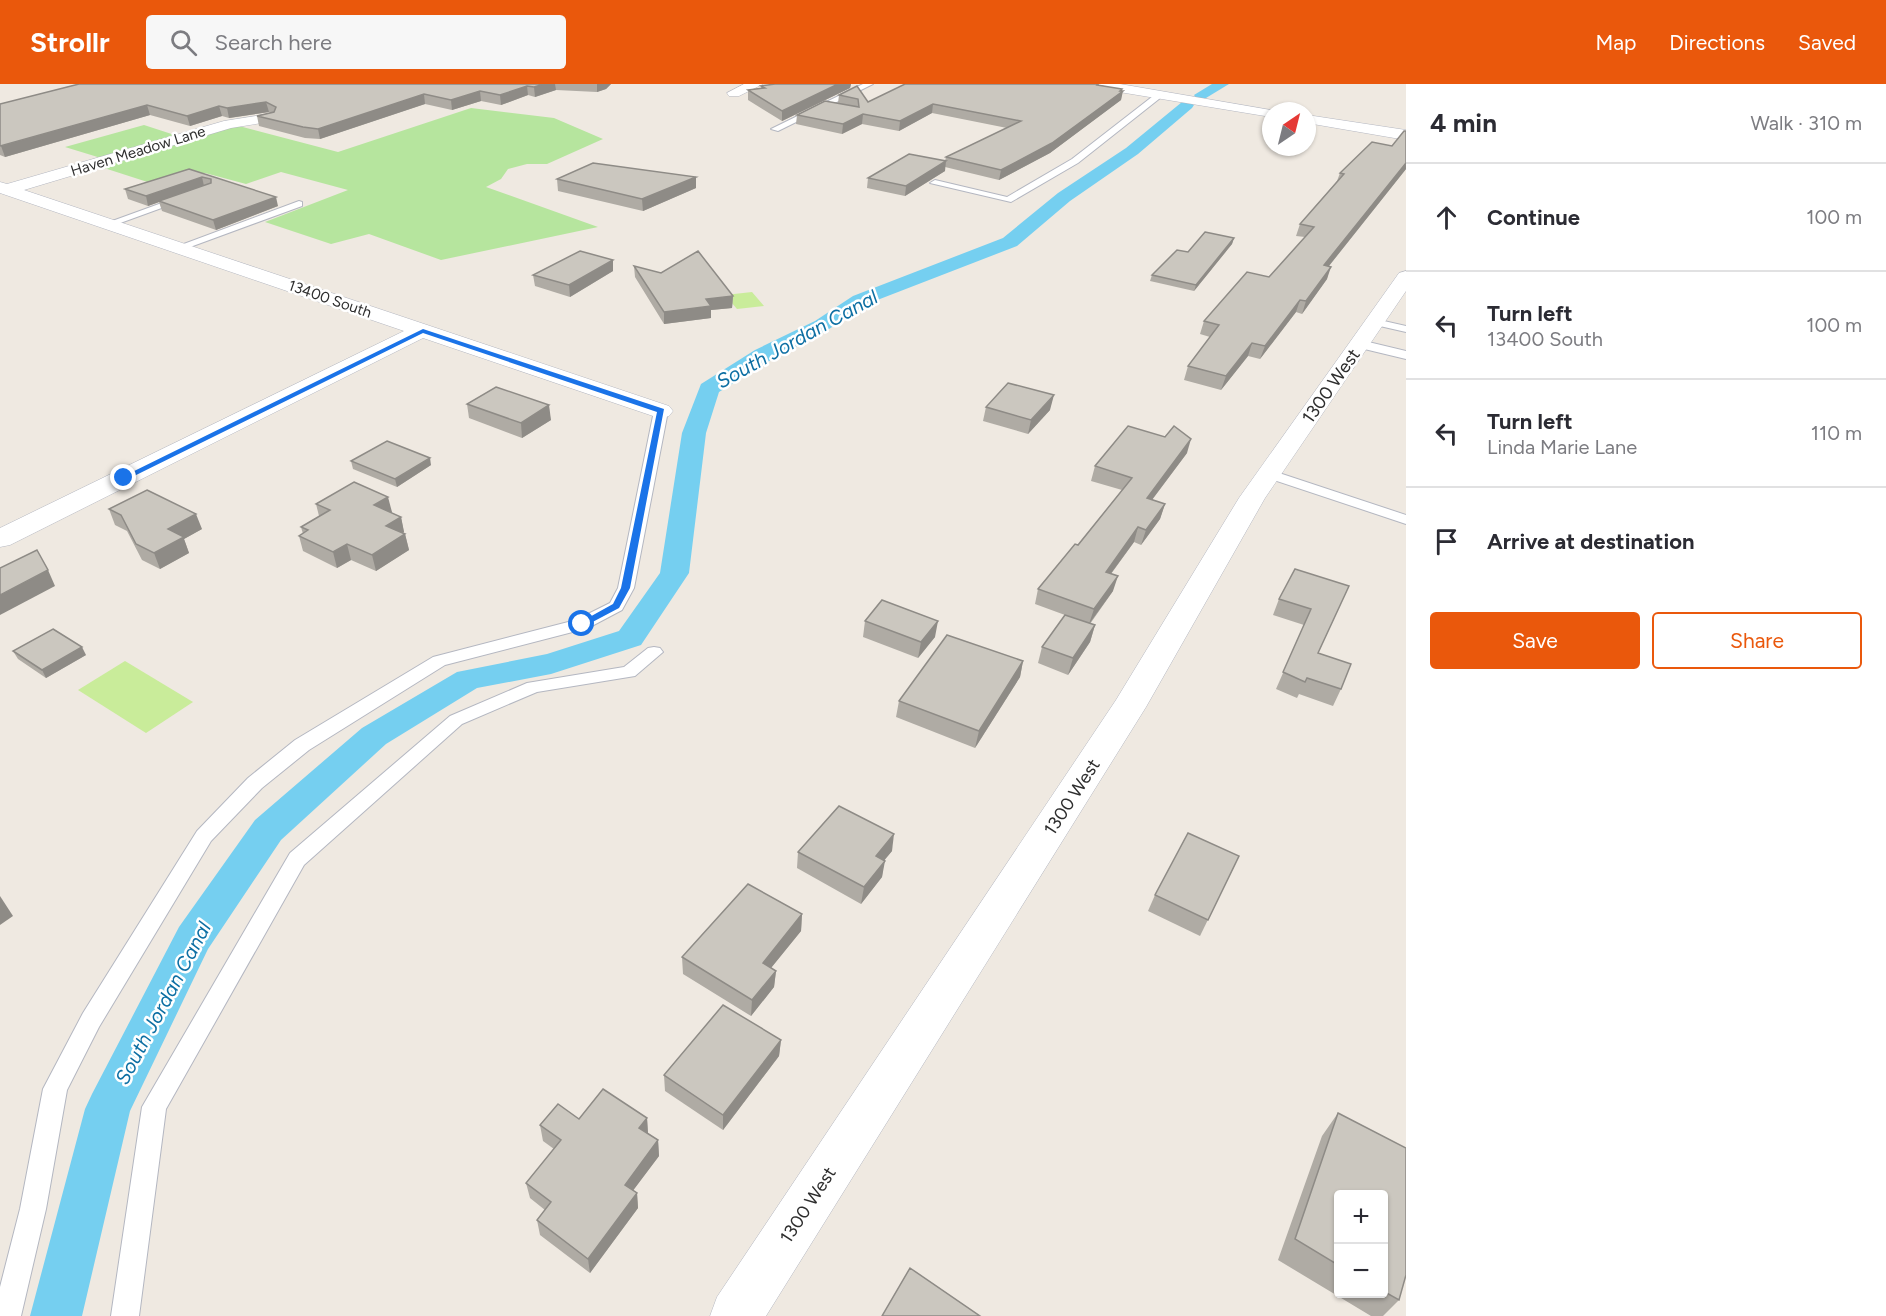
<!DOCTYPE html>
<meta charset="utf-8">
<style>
body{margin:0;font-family:Figtree,sans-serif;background:#f7f7f7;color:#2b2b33}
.controls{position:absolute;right:18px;bottom:18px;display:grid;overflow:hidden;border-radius:6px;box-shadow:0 2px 4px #0004}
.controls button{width:54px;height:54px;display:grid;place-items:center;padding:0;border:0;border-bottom:2px solid #e1e1e2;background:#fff;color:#2b2b33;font:30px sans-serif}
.compass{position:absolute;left:1262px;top:18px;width:54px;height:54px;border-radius:50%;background:#fff;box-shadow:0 2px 4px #0004;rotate:35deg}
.stop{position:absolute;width:18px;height:18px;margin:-14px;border:4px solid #1a73e8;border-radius:50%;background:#fff}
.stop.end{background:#1a73e8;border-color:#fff;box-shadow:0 2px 6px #0008}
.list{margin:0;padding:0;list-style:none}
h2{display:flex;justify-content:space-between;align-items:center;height:78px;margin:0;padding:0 24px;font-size:26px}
h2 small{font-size:20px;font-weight:400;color:#7c7c81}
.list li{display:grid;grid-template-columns:39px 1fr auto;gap:18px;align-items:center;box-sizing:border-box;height:108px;padding:0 24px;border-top:2px solid #e1e1e2}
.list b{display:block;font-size:22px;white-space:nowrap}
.list p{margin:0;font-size:20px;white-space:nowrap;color:#7c7c81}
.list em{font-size:20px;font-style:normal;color:#7c7c81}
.actions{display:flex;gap:12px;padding:18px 24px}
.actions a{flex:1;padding:14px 0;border:2px solid #ea580c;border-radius:6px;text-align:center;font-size:21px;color:#ea580c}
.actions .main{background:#ea580c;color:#fff}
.icon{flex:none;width:33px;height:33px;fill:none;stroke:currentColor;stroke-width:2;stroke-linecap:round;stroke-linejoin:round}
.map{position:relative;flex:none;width:1406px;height:1232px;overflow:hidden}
header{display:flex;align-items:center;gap:36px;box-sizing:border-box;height:84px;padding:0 30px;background:#ea580c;color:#fff}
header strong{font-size:28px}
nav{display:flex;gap:33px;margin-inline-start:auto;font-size:21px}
.search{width:420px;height:54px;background:#f7f7f7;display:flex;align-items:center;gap:15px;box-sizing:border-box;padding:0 21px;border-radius:6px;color:#7c7c81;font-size:22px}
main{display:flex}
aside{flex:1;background:#fff}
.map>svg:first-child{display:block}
.green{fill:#b6e59e}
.pitch{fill:#c9ec9a}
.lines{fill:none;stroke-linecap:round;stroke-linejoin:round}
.canal{fill:#75cff0;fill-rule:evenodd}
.lane-casing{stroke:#b4b7c1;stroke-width:2}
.street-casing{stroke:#b4b7c1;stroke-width:1}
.secondary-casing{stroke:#b4b7c1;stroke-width:1}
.lane{fill:#fff;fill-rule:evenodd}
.street{fill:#fff;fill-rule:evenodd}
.secondary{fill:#fff;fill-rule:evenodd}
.wall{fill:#afaba4;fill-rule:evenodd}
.shaded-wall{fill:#8e8b86}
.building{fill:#cbc7bf;stroke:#8e8b86;stroke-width:1.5}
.route{fill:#1a73e8}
.labels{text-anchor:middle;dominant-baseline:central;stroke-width:5;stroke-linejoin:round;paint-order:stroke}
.far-street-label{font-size:15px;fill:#2e2e2e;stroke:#fff}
.street-label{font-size:18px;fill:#2e2e2e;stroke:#fff}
.water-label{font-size:20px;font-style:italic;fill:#0d6fa3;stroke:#fff}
</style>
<header>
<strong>Strollr</strong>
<div class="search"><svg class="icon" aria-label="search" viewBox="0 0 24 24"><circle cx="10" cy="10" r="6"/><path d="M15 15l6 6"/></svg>Search here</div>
<nav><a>Map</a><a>Directions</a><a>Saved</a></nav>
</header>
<main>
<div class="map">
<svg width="1406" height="1232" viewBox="0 0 1406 1232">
<rect width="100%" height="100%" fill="#efe9e1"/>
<path class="green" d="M471 24 554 34 603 55 547 80H527L508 85 501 95 486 103 598 143 441 176 369 150 331 160 265 138 348 106 281 88 246 100 205 89 163 103 101 83 114 78 65 63 144 41 190 56 235 41 338 68Z"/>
<g class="pitch">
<path d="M752 208 764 222 737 225 725 211Z"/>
<path d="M125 577 193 618 146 649 78 606Z"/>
</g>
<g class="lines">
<g class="canal">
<path d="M1212 0H1229L1206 14H1196L1194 11Z"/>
<path d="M1187 17 1194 21 1192 24 1138 70 1070 117 1017 162 867 220 829 245 771 276 719 308 706 349 689 489 641 561 551 590 477 604 386 660 281 756 208 865 130 1027 82 1232H30L85 1025 92 1010 179 843 255 736 362 644 457 588 547 570 619 547 660 489 682 349 701 300 755 266 815 237 853 212 1003 154 1058 109 1126 64 1182 18Z"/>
</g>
<g class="lane-casing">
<g id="lane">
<path d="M863 0H873L778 47 771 45Z"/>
<path d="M1157 9 1164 11 1078 79 1011 118 930 99 935 96 1007 113 1072 75Z"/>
<path d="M181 112 189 114 112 142 104 140Z"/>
<path d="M299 117 302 118V122L182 166 173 164Z"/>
<path d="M1375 235 1406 242V248L1371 240 1369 238Z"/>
<path d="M1360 256 1406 267V275L1356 263 1354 260Z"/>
<path d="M661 323 668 327 634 504 622 526 588 544 445 581 309 666 262 704 211 757 99 943 67 1006 46 1125 21 1232H0V1203L20 1125 43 1005 83 929 197 747 248 694 295 656 433 573 576 536 610 519 618 504 654 327Z"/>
<path d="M1270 386 1406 431V440L1265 393 1263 390 1265 387Z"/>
<path d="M654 563 660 564 663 568 635 592 537 608 462 640 304 781 166 1025 139 1232H111L142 1023 290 769 450 632 527 599 624 583 648 564Z"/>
</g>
</g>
<g class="street-casing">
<g id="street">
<path d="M744 0H763L739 12H729L727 9Z"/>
<path d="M269 30 276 34 274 37 231 44 24 106 669 322 673 327 669 332 661 334 653 332 423 254 10 461 0 463V444L404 247 0 109V98L7 100 224 37Z"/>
</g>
</g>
<g class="secondary-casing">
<g id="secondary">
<path d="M1088 0H1120L1277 27H1271V33L1095 4Z"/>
<path d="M1307 31 1406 46V56L1307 39Z"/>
<path d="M1406 187V207L1265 414 1146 623 766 1232H710L717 1213 1116 616 1239 414 1399 189Z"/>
</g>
</g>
<use href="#lane" class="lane"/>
<use href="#street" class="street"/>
<use href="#secondary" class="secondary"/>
</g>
<g class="wall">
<path d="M79 0H611L606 5 597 8 556 6 535 13 528 11 501 21 481 17 452 26 425 20 320 55 305 54 259 42 257 32 270 29 269 28 229 34 222 32 190 42 150 31 5 73 0 71V20Z"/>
<path d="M775 0H851L850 4 782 37 748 16V6L761 4V2Z"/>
<path d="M1101 1 1122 7 1121 16 1050 69 999 96 945 83V87L905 112 867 104 868 94 945 77 946 73 1007 44 932 29 899 47 862 40 842 50 796 40 797 31 838 19 839 11 857 2 868 18Z"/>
<path d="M1406 47V85L1329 182 1327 195 1302 230 1296 228 1260 275 1248 272 1221 306 1184 296 1188 282 1210 253 1200 250 1204 237 1269 193 1305 153 1296 152 1300 140 1337 97 1340 89 1392 62Z"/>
<path d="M189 85 278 122 216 146 162 127 159 118 148 122 128 115 125 105Z"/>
<path d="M557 95 696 104 643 127 558 107Z"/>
<path d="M1234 154 1232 160 1194 207 1150 197 1152 191 1188 168Z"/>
<path d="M634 182 661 189 733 212 732 224 711 226V234L664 240 635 193Z"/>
<path d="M613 187 570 213 535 202 533 191Z"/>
<path d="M467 320 551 336 522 354 469 334Z"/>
<path d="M986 323 1050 326 1028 350 983 337Z"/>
<path d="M1187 369 1152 416 1165 420 1160 435 1141 461 1134 458 1111 490 1113 507 1090 540 1095 541 1090 558 1068 591 1038 579 1042 563 1065 531 1035 520 1038 505 1078 461 1122 406 1091 397 1095 382Z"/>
<path d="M351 377 431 381 397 403 353 385Z"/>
<path d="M316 420 392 428 391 429 401 433 404 448 403 449 405 450 409 466 376 487 351 476 337 484 303 467 299 452 303 450 301 443 319 432Z"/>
<path d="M109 425 202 445 184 455 189 469 160 485 142 476 127 447 115 441Z"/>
<path d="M1349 502 1318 569 1341 605 1333 622 1299 610 1297 614 1276 605 1304 541 1273 531 1279 515Z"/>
<path d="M865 537 935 553 918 574 863 553Z"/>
<path d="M13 567 86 571 46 594 18 575Z"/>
<path d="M1023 577 1020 593 975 664 896 633 899 617Z"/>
<path d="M892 767 884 776 882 793 861 820 797 784 798 768Z"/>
<path d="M1239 772 1200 852 1148 827 1155 811Z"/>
<path d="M802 830 801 847 771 884 776 887 774 903 751 932 683 890 682 873Z"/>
<path d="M781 956 779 972 723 1046 665 1007 664 991Z"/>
<path d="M1338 1029 1406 1064V1191L1399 1216 1383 1232H1371L1278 1176 1322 1052ZM1338 1110H1383V1209H1338Z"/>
<path d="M647 1034 648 1049 658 1056 659 1072 633 1106 637 1109 638 1124 590 1189 540 1151 537 1136 545 1126 530 1114 526 1099 554 1065 543 1057 540 1041 579 1035Z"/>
</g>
<g class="shaded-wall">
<path d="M544 0H555L556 6 535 13 534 3Z"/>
<path d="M597 0H611L606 5 597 8Z"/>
<path d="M838 0H851L850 4 782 37V27Z"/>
<path d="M527 2 528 11 501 21 500 11Z"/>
<path d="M1122 5V8L1123 7 1121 16 1050 69 999 96 1001 86Z"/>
<path d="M480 7 481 17 452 26 451 16Z"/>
<path d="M424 10 425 20 320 55 318 45Z"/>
<path d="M266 18 269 28 229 34 227 24Z"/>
<path d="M933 20 932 29 899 47 900 37Z"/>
<path d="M147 21 150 31 5 73 1 62Z"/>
<path d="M219 22 222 32 190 42 187 32Z"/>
<path d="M863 30 862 40 842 50 843 40Z"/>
<path d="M946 77 945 87 905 112 906 102Z"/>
<path d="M1406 79V85L1320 193 1324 181Z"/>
<path d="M202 93 204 102 148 122 146 112Z"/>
<path d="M696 93V104L643 127 642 115Z"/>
<path d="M276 113 278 122 216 146 213 136Z"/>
<path d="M1234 154 1232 160 1194 207 1196 201Z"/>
<path d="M613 176V187L570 213 569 201Z"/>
<path d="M1331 183 1327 195 1302 230 1306 217Z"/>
<path d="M733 212 732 224 711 226V234L664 240V228L706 215Z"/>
<path d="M1300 216 1296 228 1260 275 1265 262Z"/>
<path d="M1252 259 1248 272 1221 306 1226 292Z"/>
<path d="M1054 311 1050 326 1028 350 1031 336Z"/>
<path d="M549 321 551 336 522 354 521 339Z"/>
<path d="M1191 355 1187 369 1142 429 1147 414Z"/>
<path d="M430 374 431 381 397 403 395 395Z"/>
<path d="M388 413 392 428 378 437 374 421Z"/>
<path d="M1165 420 1160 435 1141 461 1146 446Z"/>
<path d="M196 430 202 445 184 455 189 469 160 485 154 469 168 445Z"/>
<path d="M401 433 404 448 390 457 386 442Z"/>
<path d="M1138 443 1134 458 1101 503 1106 488Z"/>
<path d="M405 450 409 466 376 487 372 471Z"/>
<path d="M347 460 351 476 337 484 333 468Z"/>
<path d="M48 486 55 502 0 531V511Z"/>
<path d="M1118 492 1113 507 1089 540 1094 525Z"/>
<path d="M938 537 935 553 918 574 921 558Z"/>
<path d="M1095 541 1090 558 1068 591 1073 574Z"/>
<path d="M82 563 86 571 46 594 42 586Z"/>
<path d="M1023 577 1020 593 975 664 979 647Z"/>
<path d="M894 750 892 767 874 789 876 772Z"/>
<path d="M885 777 882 793 861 820 864 803Z"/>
<path d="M0 812 13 832 0 841Z"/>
<path d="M802 830 801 847 762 895 763 879Z"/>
<path d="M776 887 774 903 751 932 752 916Z"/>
<path d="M781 956 779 972 723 1046V1031Z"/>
<path d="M647 1034 648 1050 639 1044Z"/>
<path d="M658 1056 659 1072 626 1116 625 1101Z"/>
<path d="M637 1109 638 1124 590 1189 588 1175Z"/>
</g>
<g class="building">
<path d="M79 0H544L534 3 527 2 500 11 480 7 451 16 424 10 318 45 303 43 257 32 274 28 276 23 266 18 227 24 219 22 187 32 147 21 0 62V20Z"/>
<path d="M775 0H838L782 27 748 6 765 4 761 2Z"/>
<path d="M905 0H1098L1097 1 1122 5 1120 7H1123L1052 59 1001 86 946 73 1021 37 933 20 900 37 863 30 843 40 797 31 825 17 859 23 858 15 839 11 857 2 868 18Z"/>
<path d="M1404 47H1406V79L1324 181 1331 183 1306 217 1300 216 1265 262 1252 259 1226 292 1188 282 1219 241 1204 237 1247 188 1269 193 1314 143 1300 140 1344 90 1340 89 1372 58 1392 62Z"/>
<path d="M909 70 946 77 906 102 868 94Z"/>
<path d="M593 79 696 93 642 115 557 95Z"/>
<path d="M189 85 276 113 213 136 159 117 211 99V95L202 93 146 112 125 105Z"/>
<path d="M1205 148 1234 154 1196 201 1152 191 1177 166 1188 168Z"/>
<path d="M580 167 613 176 569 201 533 191Z"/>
<path d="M698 167 733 212 706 215 711 222 664 228 634 182 661 189Z"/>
<path d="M1008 299 1054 311 1031 336 986 323Z"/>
<path d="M496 303 549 321 521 339 467 320Z"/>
<path d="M1128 342 1165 353 1174 342 1191 355 1147 414 1165 420 1146 446 1138 443 1106 488 1118 492 1094 525 1038 505 1075 460 1078 461 1132 394 1095 382Z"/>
<path d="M387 357 430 374 395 395 351 377Z"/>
<path d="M354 398 388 413 374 421 401 433 386 442 405 450 372 471 347 460 333 468 299 452 308 446 301 443 330 426 316 420Z"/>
<path d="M147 406 196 430 168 445 184 453 154 469 136 460 121 431 109 425Z"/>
<path d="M37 466 48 486 0 511V484Z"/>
<path d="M1295 485 1349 502 1318 569 1351 580 1341 605 1307 594 1305 598 1283 588 1311 525 1279 515Z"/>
<path d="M882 516 938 537 921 558 865 537Z"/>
<path d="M1065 531 1095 541 1073 574 1042 563Z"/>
<path d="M53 545 82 563 42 586 13 567Z"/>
<path d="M947 551 1023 577 979 647 899 617Z"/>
<path d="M839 722 894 750 876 772 885 777 864 803 798 768Z"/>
<path d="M1188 749 1239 772 1208 836 1155 811Z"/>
<path d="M748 800 802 830 763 879 776 887 752 916 682 873Z"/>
<path d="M723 921 781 956 723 1031 664 991Z"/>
<path d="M603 1005 647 1034 639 1044 658 1056 625 1101 637 1109 588 1175 537 1136 551 1118 526 1099 561 1056 540 1041 558 1020 579 1035Z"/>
<path d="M1338 1029 1406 1064V1191L1399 1216 1383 1207V1110H1338V1181L1295 1155Z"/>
<path d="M910 1184 980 1232H882Z"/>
</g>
<path class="route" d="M423 245 664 325 630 504 619 524 585 542 577 540 613 520 621 504 657 328 423 249 126 396 120 394Z"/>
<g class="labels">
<g class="far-street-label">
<text transform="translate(138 67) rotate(-17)">Haven Meadow Lane</text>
<text transform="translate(330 215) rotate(19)">13400 South</text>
</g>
<g class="street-label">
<text transform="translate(1331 302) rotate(-55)">1300 West</text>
<text transform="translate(1072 713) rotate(-57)">1300 West</text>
<text transform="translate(808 1121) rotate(-57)">1300 West</text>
</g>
<g class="water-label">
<text transform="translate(797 255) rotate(-29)">South Jordan Canal</text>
<text transform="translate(163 919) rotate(-62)">South Jordan Canal</text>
</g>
</g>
</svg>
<div class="controls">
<button>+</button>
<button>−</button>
</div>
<svg class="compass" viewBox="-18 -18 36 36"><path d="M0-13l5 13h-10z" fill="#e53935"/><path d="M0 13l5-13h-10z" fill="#7c7c81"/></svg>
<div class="stop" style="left:582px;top:540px"></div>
<div class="stop end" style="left:124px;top:394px"></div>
</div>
<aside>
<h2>4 min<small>Walk · 310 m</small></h2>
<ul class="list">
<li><svg class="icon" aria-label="ahead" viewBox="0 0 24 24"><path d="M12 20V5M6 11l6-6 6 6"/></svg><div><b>Continue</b></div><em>100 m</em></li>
<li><svg class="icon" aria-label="left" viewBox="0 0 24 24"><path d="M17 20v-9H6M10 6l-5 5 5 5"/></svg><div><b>Turn left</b><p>13400 South</p></div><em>100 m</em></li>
<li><svg class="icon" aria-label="left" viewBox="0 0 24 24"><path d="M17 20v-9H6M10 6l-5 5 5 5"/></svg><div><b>Turn left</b><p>Linda Marie Lane</p></div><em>110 m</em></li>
<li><svg class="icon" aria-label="arrive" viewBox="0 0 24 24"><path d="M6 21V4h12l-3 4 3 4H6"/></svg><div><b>Arrive at destination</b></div></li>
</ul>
<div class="actions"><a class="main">Save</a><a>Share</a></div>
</aside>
</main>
